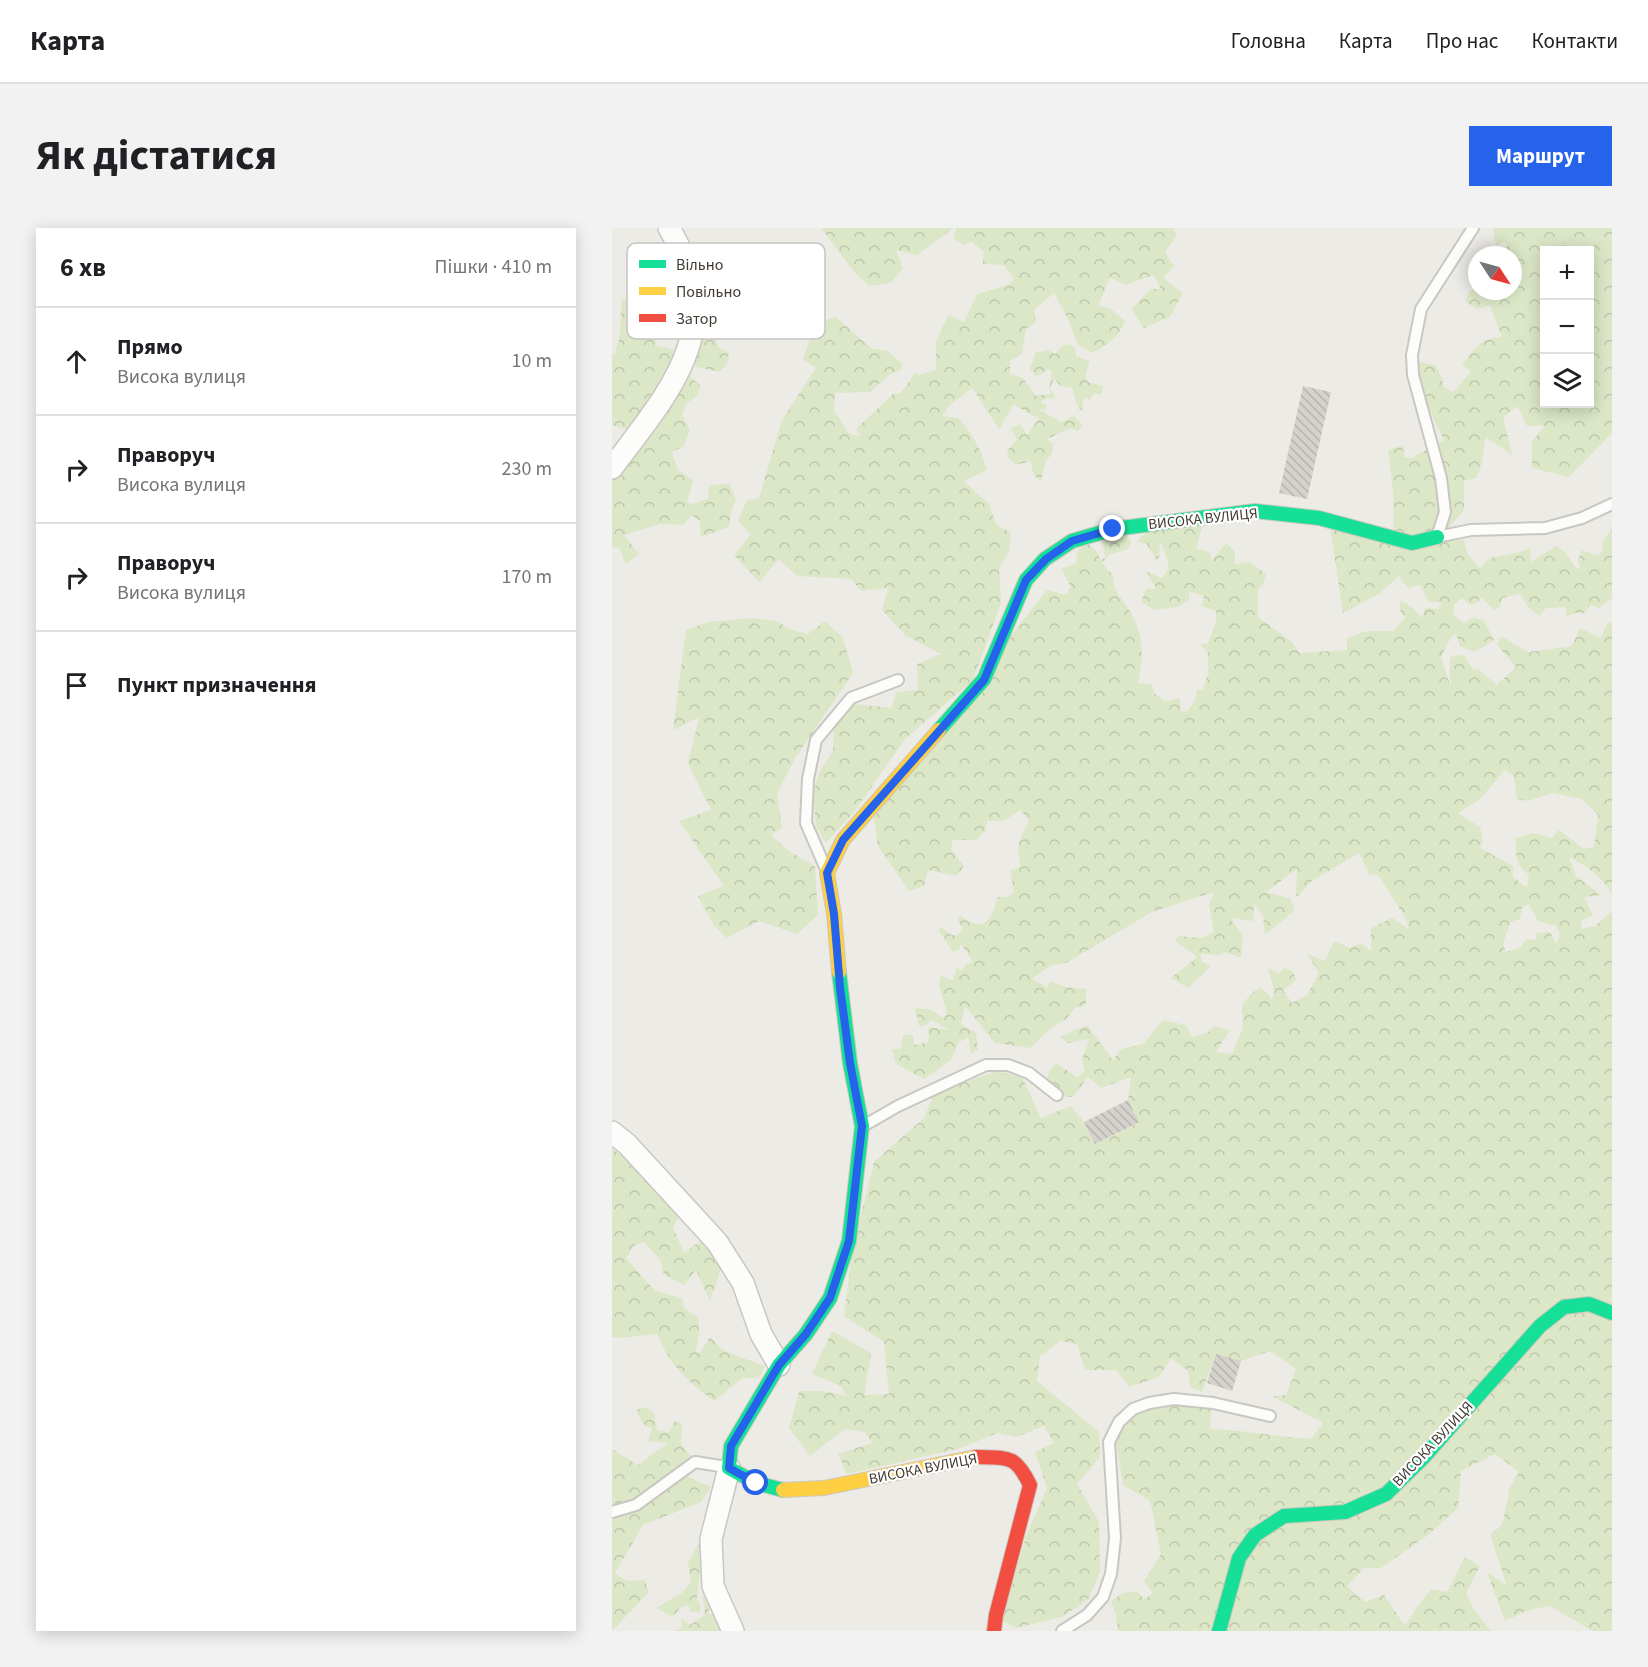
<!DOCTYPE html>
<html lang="uk">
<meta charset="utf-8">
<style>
body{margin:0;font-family:"Source Sans 3",sans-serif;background:#f2f2f2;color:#202124}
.controls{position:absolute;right:18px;top:18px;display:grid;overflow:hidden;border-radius:0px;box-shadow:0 3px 15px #0003}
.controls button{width:54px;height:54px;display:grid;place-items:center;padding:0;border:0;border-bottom:2px solid #e0e0e0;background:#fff;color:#202124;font:30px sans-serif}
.compass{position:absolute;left:856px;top:18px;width:54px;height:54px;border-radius:50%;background:#fff;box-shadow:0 3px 15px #0003;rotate:126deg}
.stop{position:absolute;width:18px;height:18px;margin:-14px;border:4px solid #2563eb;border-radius:50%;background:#fff}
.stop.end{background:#2563eb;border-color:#fff;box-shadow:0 2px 6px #0008}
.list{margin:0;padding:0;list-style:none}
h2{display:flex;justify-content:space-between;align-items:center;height:78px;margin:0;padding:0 24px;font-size:26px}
h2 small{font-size:20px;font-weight:400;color:#757577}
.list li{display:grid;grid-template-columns:39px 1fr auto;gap:18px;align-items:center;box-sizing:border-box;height:108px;padding:0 24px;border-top:2px solid #e0e0e0}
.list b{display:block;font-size:22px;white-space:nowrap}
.list p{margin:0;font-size:20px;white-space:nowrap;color:#757577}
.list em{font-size:20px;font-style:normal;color:#757577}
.icon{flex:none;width:33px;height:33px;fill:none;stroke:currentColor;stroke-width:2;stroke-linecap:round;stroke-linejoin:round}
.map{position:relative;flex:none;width:1000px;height:1403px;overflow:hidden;border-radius:0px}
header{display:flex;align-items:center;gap:36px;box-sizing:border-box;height:84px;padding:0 30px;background:#fff;border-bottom:2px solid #e0e0e0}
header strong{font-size:28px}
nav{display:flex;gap:33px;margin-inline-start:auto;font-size:21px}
.intro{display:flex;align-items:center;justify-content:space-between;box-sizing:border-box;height:144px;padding:0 36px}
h1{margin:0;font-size:42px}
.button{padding:15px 27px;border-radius:0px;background:#2563eb;color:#fff;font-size:21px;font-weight:700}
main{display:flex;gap:36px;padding:0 36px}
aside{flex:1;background:#fff;border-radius:0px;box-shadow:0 3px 15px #0003}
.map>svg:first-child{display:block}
.forest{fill:url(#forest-crowns);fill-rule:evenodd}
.building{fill:url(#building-back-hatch)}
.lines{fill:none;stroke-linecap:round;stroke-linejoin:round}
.lane-casing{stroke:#c9c7c2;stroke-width:14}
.street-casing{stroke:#c9c7c2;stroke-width:24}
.fast-casing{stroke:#ccc8be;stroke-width:16}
.slow-casing{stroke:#ccc8be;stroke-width:16}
.jam-casing{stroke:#ccc8be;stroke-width:16}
.lane{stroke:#fcfcfb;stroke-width:10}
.street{stroke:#fcfcfb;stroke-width:21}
.fast{stroke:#16e098;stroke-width:14}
.slow{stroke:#ffcf43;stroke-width:14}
.jam{stroke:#f24e42;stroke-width:14}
.route{stroke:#2563eb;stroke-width:8}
.labels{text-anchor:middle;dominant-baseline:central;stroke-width:4.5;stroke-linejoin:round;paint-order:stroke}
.street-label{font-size:15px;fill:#423c34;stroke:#fff}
.key{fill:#fff;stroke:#c6c4c2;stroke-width:1.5}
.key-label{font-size:16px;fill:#423c34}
</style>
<header>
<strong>Карта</strong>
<nav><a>Головна</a><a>Карта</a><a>Про нас</a><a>Контакти</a></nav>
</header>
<div class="intro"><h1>Як дістатися</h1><a class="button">Маршрут</a></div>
<main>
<aside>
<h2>6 хв<small>Пішки · 410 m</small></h2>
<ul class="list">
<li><svg class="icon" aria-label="ahead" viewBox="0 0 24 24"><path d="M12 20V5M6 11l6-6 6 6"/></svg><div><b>Прямо</b><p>Висока вулиця</p></div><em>10 m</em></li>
<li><svg class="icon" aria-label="right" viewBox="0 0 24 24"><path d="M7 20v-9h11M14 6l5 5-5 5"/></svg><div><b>Праворуч</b><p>Висока вулиця</p></div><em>230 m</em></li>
<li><svg class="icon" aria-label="right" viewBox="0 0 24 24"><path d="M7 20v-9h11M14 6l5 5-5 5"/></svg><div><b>Праворуч</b><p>Висока вулиця</p></div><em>170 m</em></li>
<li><svg class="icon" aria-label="arrive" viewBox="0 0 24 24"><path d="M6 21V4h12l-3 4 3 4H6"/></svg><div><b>Пункт призначення</b></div></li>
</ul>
</aside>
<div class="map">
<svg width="1000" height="1403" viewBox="0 0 1000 1403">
<defs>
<pattern id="forest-crowns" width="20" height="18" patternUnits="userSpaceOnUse" patternTransform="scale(1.5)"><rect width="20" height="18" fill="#dbe7c7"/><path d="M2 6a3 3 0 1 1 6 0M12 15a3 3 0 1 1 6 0" fill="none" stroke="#bdc7ac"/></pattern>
<pattern id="building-back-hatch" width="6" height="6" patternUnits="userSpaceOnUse" patternTransform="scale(1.5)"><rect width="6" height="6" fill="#d5d2cd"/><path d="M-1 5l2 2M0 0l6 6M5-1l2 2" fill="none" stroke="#b8b5b1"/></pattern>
</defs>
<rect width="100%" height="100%" fill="#edebe6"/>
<g class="forest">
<path d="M209 0H342L305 27 284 22 291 41 278 55 257 58 243 45Z"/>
<path d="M344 0H561L565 7 553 24 562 38 551 50 571 65 558 89 532 100 519 81 539 61H549L542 47 513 57 498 49 486 78 498 80 513 93C506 110 496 117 480 125L466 117 456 91 442 65 422 82 424 94 414 101 410 126 398 133V146L411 150 424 168 439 166 437 161 440 144 435 141 430 146 423 148 418 141 423 125 436 122 443 126 450 118 458 116 463 120 465 129 478 133 473 148 476 154 491 158 490 166H481L478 172 472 169 470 182H467L460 160 448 158 442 150 438 161 443 167 441 171 432 170 429 175 435 177 433 182 426 181 449 194 462 188 471 197 466 203 458 200 435 211 441 216 440 225 433 235 429 254 422 247 418 233 405 237 397 231 395 223 405 211 399 201 408 196 415 207 427 190 415 185 402 176 387 201 360 160 337 178 330 188 347 190C359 205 370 222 375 242L352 253 377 276 384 296 399 305 397 323 387 340 389 375 361 452 293 511 243 583 214 615 204 599 201 564 208 543 221 523 222 498 243 476 280 480 284 464 306 462 305 436 330 426 294 408 270 382 276 360 249 363 239 351 185 348 167 331 147 354 122 327 139 306 126 293 135 273 147 270 170 192 204 140 191 131 198 111 212 110 202 96 224 89 260 121 274 122 291 136 289 142 277 147 258 164 223 165 222 182 237 206 249 208 244 201 282 165 288 166 304 144 306 147 324 142V114L336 87 352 94 365 66 396 57 402 51 392 37 371 36 372 24 360 14 352 17 342 11Z"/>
<path d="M881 0H1000V205L957 249 920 240V213L933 198H915L906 178 891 189 900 227 874 209C870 226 872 234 864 250L852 253V282L828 310V314L852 312 855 325 868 340 878 330 908 324 918 320 919 334 944 318C956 323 958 335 968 343L966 332 970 322 983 327 991 324 990 314 1000 301V370L987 380 979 377 972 385H963L955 389 953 379 934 380 927 388 916 379 908 366 890 370 888 379 882 382 869 369 866 374 860 377 849 370 842 377 841 386 852 395 862 389 872 393 882 412C869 421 863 427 848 418L844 406 839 409 829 429 838 457V429L852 427 861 441H866L885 457 904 439 885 417 889 408 916 424 960 418 968 400 989 410 995 396 1000 393V666C991 649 973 637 957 629L964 648 989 667 972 669 981 687 969 693V701L983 698 1000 683V1403H981L938 1378 914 1383 893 1393 875 1344 895 1358 878 1307 890 1297 898 1260 907 1244 883 1226 849 1243 846 1280 816 1307 769 1340H752L735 1358 753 1374 772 1367 793 1398 805 1379 819 1361 835 1364 853 1329 868 1338 854 1365 862 1382 879 1403H506L504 1387 499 1373 511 1365 525 1363 532 1371 541 1366 532 1353 549 1326 538 1273 511 1257 504 1213 517 1189 537 1178 563 1176 599 1179 598 1201C632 1202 665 1209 699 1211L711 1195 660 1168 674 1167 684 1141 658 1123 629 1133 604 1126 590 1164 578 1159 576 1143 559 1130 547 1149 517 1159 504 1142H473L465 1116 448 1113 428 1128 425 1153 487 1204 488 1229 465 1256 487 1294 488 1344 476 1372 450 1389 404 1400 390 1393 414 1308 435 1260 423 1224 442 1215 432 1198 404 1209 385 1205 349 1220 235 1246 226 1226 260 1215 253 1204 233 1201 198 1228 177 1200 187 1163H212L234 1168 229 1158 200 1146 220 1103 259 1125 252 1167 277 1166 272 1114 232 1088 240 1024 262 934 312 890 322 866 384 843 410 849 429 890 459 878 472 894 483 916 516 872 519 849 489 860 476 849 461 869 452 868 435 852 437 843 444 835 465 849 473 843 470 831 477 811 456 815 448 809 475 797 501 832 509 821 531 816 551 792 574 797 580 809 595 805 603 798 618 802 604 824 620 826 631 800 630 777 639 766 648 759 658 768 660 775 662 762 656 740 667 746 671 740 681 743 684 752 671 762 680 775 695 767 707 745 695 726 713 733 722 713 738 720 749 715 759 723V700L780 690 797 701 793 689 766 647 757 646 747 625 700 653 684 670 685 641 654 664 679 671 682 683 653 707 651 688 642 675 641 693 618 690 631 707 629 730 613 724 608 727 588 726 590 734 599 738 576 760 559 750 585 729 563 713 567 708 590 710 602 703 597 677 602 664 540 684 454 735 438 738 420 751 436 760 438 753 454 759 474 761V777L463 780 454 791 436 802 419 820 383 815 353 778 349 796 364 805 366 821 359 826 356 809 346 815 340 831 312 851 284 836 280 821H289L291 807H301L302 817 317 814 316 799 337 802 320 792 314 797 307 798 303 780 320 782 331 790 335 785 327 757 329 748 341 752 345 740 350 743 354 736 361 734 349 716 347 722 341 724 327 703 329 699 339 707H346L351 700 346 694 347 687C352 690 360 696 366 696 378 698 384 677 385 669H395L402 664 398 642 408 639 406 617 417 592 408 582 392 593H375L374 601 365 612H341L339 621 352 638 345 648 316 642 312 658 297 663 266 618 261 583 435 362 454 367 459 359 449 340 464 336 465 325 474 314 485 324 489 333 493 329 490 311 514 305 519 315 516 321 497 327 490 335 501 347C499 363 515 375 521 389 532 411 531 431 526 455L539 456 543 466 553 473 568 470 569 484 575 483 583 473 585 462H591L596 445V424L588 417 596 415 604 394V383L589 378 592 368 577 364V372L565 379 543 382 529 374 534 361H545L533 343 550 350 557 340 552 321 548 314 547 330 545 333 534 315 525 314 536 302 591 297 584 320 599 325V333L614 315 623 324V336L638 334 654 346 651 356 646 361V389L680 414 687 425 735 422V410L755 403H781L793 390 787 381 789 372 802 381 810 390 813 380 827 381 829 374H817L808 357 796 360 787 350 790 345 767 366 731 385 718 299 782 314 781 263 776 222 791 217 792 229 800 230 832 212 801 147 803 139 808 134 823 137 830 150 832 159 841 164 859 144 850 137C863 121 867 110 890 109L878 77 865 81 853 73 858 62C870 63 881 69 894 68L895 63H901V27H896L894 14 884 17ZM933 22H978V176H933ZM893 542 902 549 905 571 916 573 940 565 970 571 986 587 982 619 972 621 947 602 940 610 920 605 904 610C904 627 902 636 917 647L915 660 901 649V638L868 620 871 613 868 599 846 585 867 572ZM917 676 926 693 944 698 948 705 944 716 938 704 924 705V712L914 711 909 719 894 724 891 716 898 694 908 691 910 680Z"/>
<path d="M84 69 100 73 91 97 89 109 103 110 107 120 117 124 115 136 108 144 85 139 79 135 77 148 88 157 86 167 74 176 70 187 78 202 72 218 60 224 66 242 81 252 75 274 81 276 96 271 97 257 118 256 124 272 119 284 117 299 89 309 88 293 80 287 71 297 49 296 12 307 27 326 14 336 7 320 0 319V250L25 211 14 201 0 197V126L3 125C11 104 7 91 10 70L19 74 40 75 41 89 45 102 43 117 73 125Z"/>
<path d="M140 390 164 393 180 402 196 406 213 393 231 410 241 445 182 532 165 565 170 600 159 607 175 622 203 638 206 687 185 706 147 693 115 710 102 698 86 668 112 658 67 593 99 582 76 535 87 489 61 502 74 402 96 394Z"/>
<path d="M0 920 19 935 68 986 61 1000 72 1025 88 1013 82 998 109 1041 98 1073 84 1042 72 1057 52 1047 48 1032 32 1014 21 1018 14 1030 43 1063 70 1070 72 1080 87 1090V1106L84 1123 88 1125 98 1109 112 1123 153 1138 147 1150H131L102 1173C73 1151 60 1140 45 1106L8 1110 0 1109Z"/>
<path d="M33 1179 42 1185 45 1202 57 1204 62 1193 70 1196 69 1216 78 1227 76 1249 99 1259 89 1274 31 1297 3 1345 15 1353 33 1352 37 1364 0 1403V1221L26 1237 56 1215 36 1213 40 1201 31 1196 24 1182Z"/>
<path d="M86 1317H93L100 1371 96 1386 106 1385 115 1403H62L70 1400 69 1390 78 1397 93 1387 88 1340 85 1371 89 1378 87 1385 78 1383 76 1377 68 1380 61 1389 44 1380 70 1365 79 1353 76 1334Z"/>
</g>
<g class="building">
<path d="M691 158 719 164 695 271 667 265Z"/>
<path d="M516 872 527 894 483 916 472 894Z"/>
<path d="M604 1126 629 1133 620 1163 595 1155Z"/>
</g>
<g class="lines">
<g class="lane-casing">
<g id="lane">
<path d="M861 0 809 81 800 127 801 147 829 250 833 284 825 309 859 302 933 300 970 290 1000 276"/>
<path d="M213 639 194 595 196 551 204 512 239 470 286 452"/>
<path d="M253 897 286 878 374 837H396L417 845 445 867"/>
<path d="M0 1284 24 1277 83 1234 114 1239"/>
<path d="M450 1403 475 1387 491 1369 499 1346 503 1310 497 1214 507 1194 521 1181 537 1175 562 1171 601 1175 658 1188"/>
</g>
</g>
<g class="street-casing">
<g id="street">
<path d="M0 240C59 161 117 101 57 0"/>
<path d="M0 904 15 916 105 1014 131 1055 149 1106 167 1137"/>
<path d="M117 1240 99 1311 101 1358 121 1403"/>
</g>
</g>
<g class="fast-casing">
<g id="fast">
<path d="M327 502 372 451 414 352 433 331 460 313 501 301 643 283 707 290 800 315 825 309"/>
<path d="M171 1262 144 1255 117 1240 119 1218 167 1137 194 1106 218 1070 237 1013 250 898 238 835 227 744"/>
<path d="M607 1403 627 1330 643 1307 672 1288 733 1284 774 1266 810 1231 928 1098 952 1079 977 1076 1000 1085"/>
</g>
</g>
<g class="slow-casing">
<g id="slow">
<path d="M227 744 222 686 215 645 231 612 327 502"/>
<path d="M171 1262 212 1260 364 1229"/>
</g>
</g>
<g class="jam-casing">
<path id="jam" d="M364 1229C396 1230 403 1226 418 1257L384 1387 382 1403"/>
</g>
<use href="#lane" class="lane"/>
<use href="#street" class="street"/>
<use href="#fast" class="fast"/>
<use href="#slow" class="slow"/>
<use href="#jam" class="jam"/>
</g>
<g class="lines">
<path class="route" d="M144 1255 117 1240 119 1218 167 1137 194 1106 218 1070 237 1013 250 898 238 835 228 759 222 686 215 645 231 612 372 452 414 352 434 331 460 313 501 301"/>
</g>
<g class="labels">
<g class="street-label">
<text transform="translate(591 291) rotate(-6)">ВИСОКА ВУЛИЦЯ</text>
<text transform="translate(821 1216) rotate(-47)">ВИСОКА ВУЛИЦЯ</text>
<text transform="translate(311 1241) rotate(-11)">ВИСОКА ВУЛИЦЯ</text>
</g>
</g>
<rect x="15" y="15" width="198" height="96" rx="9" class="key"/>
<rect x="27" y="32" width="27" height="8" fill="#16e098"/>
<rect x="27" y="59" width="27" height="8" fill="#ffcf43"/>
<rect x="27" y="86" width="27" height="8" fill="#f24e42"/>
<g class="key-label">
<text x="64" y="42">Вільно</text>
<text x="64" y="69">Повільно</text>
<text x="64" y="96">Затор</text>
</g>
</svg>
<div class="controls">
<button>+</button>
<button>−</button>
<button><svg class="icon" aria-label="layers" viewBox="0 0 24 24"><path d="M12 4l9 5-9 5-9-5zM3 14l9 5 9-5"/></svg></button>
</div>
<svg class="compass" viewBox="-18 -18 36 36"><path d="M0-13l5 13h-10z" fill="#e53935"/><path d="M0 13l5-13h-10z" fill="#757577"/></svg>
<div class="stop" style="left:144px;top:1255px"></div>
<div class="stop end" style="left:501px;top:301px"></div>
</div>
</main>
